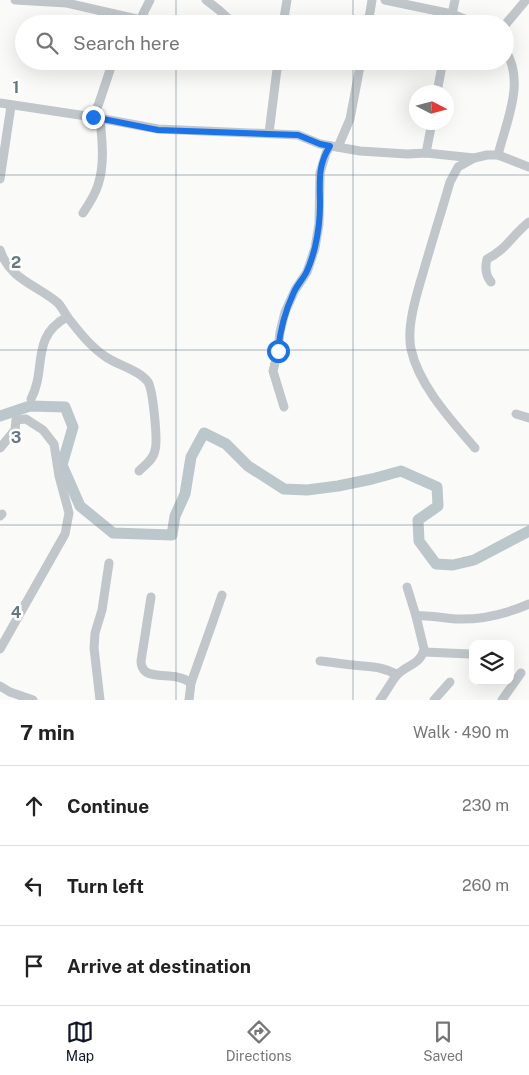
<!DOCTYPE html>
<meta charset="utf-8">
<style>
body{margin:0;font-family:"Public Sans",sans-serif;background:#f2f2f2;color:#222}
.controls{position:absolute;right:15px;bottom:15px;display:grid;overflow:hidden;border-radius:10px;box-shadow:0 5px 20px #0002}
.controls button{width:45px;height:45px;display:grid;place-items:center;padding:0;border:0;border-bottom:1px solid #e0e0e0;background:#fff;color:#222;font:25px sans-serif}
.compass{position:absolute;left:409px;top:85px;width:45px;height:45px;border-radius:50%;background:#fff;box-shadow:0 5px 20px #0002;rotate:96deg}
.stop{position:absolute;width:15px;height:15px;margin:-11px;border:4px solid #1a73e8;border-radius:50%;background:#fff}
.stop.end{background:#1a73e8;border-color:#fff;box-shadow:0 1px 5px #0008}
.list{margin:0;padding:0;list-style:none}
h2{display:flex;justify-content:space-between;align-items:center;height:65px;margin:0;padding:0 20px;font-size:21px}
h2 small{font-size:16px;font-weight:400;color:#767676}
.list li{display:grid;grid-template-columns:32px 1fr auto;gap:15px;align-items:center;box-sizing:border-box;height:80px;padding:0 20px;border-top:1px solid #e0e0e0}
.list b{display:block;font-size:19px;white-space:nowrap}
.list em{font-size:16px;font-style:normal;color:#767676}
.icon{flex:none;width:28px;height:28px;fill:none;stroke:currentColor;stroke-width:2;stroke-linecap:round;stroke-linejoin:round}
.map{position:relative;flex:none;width:529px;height:700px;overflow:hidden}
.search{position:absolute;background:#fff;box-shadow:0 5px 20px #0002;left:15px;right:15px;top:15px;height:55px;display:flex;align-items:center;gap:12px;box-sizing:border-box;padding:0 18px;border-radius:28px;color:#767676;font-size:19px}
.sheet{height:305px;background:#fff}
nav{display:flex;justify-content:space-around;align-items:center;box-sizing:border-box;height:70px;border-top:1px solid #e0e0e0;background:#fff;font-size:14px;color:#767676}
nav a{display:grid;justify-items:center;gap:2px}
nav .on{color:#111827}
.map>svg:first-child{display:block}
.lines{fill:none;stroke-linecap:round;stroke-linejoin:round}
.river{stroke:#bbc7cb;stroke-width:11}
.minor{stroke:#c1c6ca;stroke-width:9}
.route{stroke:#1a73e8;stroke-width:6}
.grid{fill:none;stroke:#657782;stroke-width:1;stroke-opacity:0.55}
.grid-label{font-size:16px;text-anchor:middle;font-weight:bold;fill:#657782;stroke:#fff;stroke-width:5;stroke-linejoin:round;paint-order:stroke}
</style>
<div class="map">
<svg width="529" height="700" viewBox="0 0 529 700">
<rect width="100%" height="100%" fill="#fafaf8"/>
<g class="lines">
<path class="river" d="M0 416 30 406 65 407 73 427 62 465 80 506 113 533 172 535 175 516 185 494 191 457 204 433 226 444 248 466 284 489 307 490 338 486 372 479 401 471 437 487 438 506 418 520 419 541 436 564 453 565 474 560 529 531"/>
<g class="minor">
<path d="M15 0 67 3 141 20"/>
<path d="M206 0 219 10 234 24"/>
<path d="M385 0 452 14 477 24"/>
<path d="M138 24 150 0"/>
<path d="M283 24 287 0"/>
<path d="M368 24 372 0"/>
<path d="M450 24 455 0"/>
<path d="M505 25 526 0"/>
<path d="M437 92 443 61"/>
<path d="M0 103 93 117 158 129 298 135 320 144 360 151 407 154 426 153 474 158 487 155H498L529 167"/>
<path d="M93 117 99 103 113 61"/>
<path d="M269 133 278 61"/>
<path d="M338 147 350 119 361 61"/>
<path d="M426 153 432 122"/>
<path d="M498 155C506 122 526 81 505 50"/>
<path d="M474 158 458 167 450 182C442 210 433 238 425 266 418 290 406 325 411 349 419 386 452 421 475 448"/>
<path d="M0 179 11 106"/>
<path d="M83 213C89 204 95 195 98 185 105 164 102 140 100 118"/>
<path d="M0 250C10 280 37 285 58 303 62 307 65 314 69 319 80 333 91 347 106 357 117 365 140 370 148 382 153 390 158 441 155 450 154 459 145 465 139 471"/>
<path d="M491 282C486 276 485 267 487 259 506 250 513 234 529 222"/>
<path d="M31 399C47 369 30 337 67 317"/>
<path d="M284 407 273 371 278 351 280 332 285 312 295 290 307 272 315 248 319 224 320 173 326 153 330 146"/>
<path d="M516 414 529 418"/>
<path d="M0 448 15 430 16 420 26 419 43 430 54 444 59 476 69 513 65 534 0 649"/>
<path d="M0 516 2 514"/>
<path d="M151 597 141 661C141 665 142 669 146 672 158 679 177 672 191 683"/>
<path d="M416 616C430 615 442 618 456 619 482 620 506 614 529 604"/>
<path d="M424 652 470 654"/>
<path d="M320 661C331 662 342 664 353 665 369 667 383 666 397 675"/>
<path d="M0 686 10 692 33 700"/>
<path d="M100 700 94 648 95 633 102 610 109 563"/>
<path d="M189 700 191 683 212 624 222 595"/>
<path d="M380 700C386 692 390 684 396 676 405 665 421 665 424 649L416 616 407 587"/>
<path d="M434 700 450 682"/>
<path d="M502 700 521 673"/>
</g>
</g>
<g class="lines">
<path class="route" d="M93 117 158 130 298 135 320 144 330 146C317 166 320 183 320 205 320 219 318 234 315 247 313 255 310 265 306 273 303 279 297 285 294 292 285 311 280 330 278 351"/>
</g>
<path class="grid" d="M176 0V24M353 0V24M176 61V700M353 61V700M0 175H529M0 350H529M0 525H529"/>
<g class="grid-label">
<text x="16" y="93">1</text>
<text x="16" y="268">2</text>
<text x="16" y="443">3</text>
<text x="16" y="618">4</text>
</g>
</svg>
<div class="controls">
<button><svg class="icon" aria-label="layers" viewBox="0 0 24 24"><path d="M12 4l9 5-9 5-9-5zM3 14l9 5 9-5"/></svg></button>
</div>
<svg class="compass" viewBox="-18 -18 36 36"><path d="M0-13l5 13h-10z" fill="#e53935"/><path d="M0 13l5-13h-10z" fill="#767676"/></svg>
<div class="stop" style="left:278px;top:351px"></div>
<div class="stop end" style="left:93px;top:117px"></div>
<div class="search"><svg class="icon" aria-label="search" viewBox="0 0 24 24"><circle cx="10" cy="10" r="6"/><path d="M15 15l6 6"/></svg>Search here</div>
</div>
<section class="sheet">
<h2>7 min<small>Walk · 490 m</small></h2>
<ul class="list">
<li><svg class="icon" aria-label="ahead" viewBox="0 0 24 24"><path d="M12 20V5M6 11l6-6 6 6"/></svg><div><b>Continue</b></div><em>230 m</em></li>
<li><svg class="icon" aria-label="left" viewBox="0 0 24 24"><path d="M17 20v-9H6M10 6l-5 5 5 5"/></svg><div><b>Turn left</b></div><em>260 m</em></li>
<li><svg class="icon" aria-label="arrive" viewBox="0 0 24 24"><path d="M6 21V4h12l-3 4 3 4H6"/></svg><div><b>Arrive at destination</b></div></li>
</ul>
</section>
<nav>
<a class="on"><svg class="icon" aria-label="map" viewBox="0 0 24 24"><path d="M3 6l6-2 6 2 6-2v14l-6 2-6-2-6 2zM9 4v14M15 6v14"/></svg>Map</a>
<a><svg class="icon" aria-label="directions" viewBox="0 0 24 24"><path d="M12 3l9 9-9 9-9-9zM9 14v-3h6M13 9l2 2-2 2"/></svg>Directions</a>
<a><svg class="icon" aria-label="saved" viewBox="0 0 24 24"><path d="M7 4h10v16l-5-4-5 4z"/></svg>Saved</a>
</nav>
